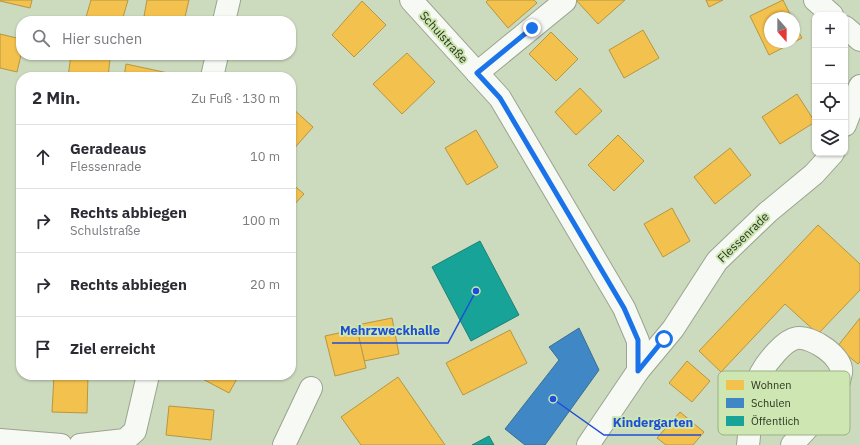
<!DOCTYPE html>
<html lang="de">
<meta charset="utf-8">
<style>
body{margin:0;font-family:"IBM Plex Sans",sans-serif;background:#f2f2f3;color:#2b2b33}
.controls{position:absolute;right:12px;top:12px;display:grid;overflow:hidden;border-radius:8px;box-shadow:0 1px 3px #0004}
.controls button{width:36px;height:36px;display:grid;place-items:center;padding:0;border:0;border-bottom:1px solid #e1e1e2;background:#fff;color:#2b2b33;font:20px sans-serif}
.compass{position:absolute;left:764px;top:12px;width:36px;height:36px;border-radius:50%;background:#fff;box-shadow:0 1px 3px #0004;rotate:159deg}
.stop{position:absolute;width:12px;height:12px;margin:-9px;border:3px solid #1a73e8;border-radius:50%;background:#fff}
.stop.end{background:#1a73e8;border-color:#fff;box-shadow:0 1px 4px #0008}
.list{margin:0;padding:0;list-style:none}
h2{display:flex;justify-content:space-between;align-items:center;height:52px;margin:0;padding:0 16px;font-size:17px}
h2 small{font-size:13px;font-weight:400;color:#7c7c81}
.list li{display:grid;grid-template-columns:26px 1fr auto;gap:12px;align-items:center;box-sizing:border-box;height:64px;padding:0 16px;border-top:1px solid #e1e1e2}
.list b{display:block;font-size:15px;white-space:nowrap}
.list p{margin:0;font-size:13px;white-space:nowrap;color:#7c7c81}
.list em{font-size:13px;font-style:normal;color:#7c7c81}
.icon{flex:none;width:22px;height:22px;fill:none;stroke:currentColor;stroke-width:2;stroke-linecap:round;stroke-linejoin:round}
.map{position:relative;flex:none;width:860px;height:445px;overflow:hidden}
.search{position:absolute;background:#fff;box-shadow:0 1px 3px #0004;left:16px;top:16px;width:280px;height:44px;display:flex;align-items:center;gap:10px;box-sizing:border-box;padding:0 14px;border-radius:16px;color:#7c7c81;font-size:15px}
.panel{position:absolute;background:#fff;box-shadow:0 1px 3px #0004;left:16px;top:72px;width:280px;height:308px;border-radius:16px}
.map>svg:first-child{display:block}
.homes{fill:#f2c14e;stroke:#b69740}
.schools{fill:#3f88c5;stroke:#396f94}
.public{fill:#17a398;stroke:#1d8274}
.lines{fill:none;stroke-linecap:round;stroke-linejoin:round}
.minor-casing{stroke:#9aa48f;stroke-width:24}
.minor{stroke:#f7f9f5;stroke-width:22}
.route{stroke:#1a73e8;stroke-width:5}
.labels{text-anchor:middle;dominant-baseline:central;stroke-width:4;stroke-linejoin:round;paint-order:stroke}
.street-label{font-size:12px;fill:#2b3420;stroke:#cde6b2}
.key{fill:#cde6b2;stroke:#9cb186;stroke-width:1}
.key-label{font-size:11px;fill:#2b3420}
.leader{fill:none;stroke:#1d4ed8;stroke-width:1.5}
.callout-dot{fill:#1d4ed8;stroke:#cde6b2;stroke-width:1.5}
.callout-label{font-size:13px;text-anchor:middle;font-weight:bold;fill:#1d4ed8;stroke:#cde6b2;stroke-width:4;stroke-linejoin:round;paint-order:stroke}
</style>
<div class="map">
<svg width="860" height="445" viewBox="0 0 860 445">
<rect width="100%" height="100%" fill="#ccdabe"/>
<g class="homes">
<path d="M0 0H32L30 8 0 1Z"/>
<path d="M91 0H128L122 21H102L86 17Z"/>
<path d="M147 0H189L184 21H167L144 16Z"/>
<path d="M488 0H534L537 3 508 28 486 2Z"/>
<path d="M576 0H625L598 24Z"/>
<path d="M706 0H723L709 7Z"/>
<path d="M783 0 792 18H770V42H794V23L802 38 769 55 750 16Z"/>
<path d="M362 1 386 25 354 57 332 35Z"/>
<path d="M643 30 659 58 624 78 609 50Z"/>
<path d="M551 32 578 59 556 81 529 54Z"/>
<path d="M0 34 21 39V55L17 72 0 68Z"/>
<path d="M407 53 435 82 402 114 373 84Z"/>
<path d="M71 55H84L110 59 108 77H68Z"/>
<path d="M126 64 168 73 167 77H124Z"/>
<path d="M580 88 602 111 576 135 555 112Z"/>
<path d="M797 94 815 122 780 144 762 117Z"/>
<path d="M291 107 313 127 291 152Z"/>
<path d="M476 130 498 167 467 185 445 148Z"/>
<path d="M618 135 644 161 614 191 588 165Z"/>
<path d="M730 148 751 175 715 204 694 177Z"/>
<path d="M291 183 304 194 291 208Z"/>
<path d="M672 208 690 241 663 257 644 224Z"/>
<path d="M818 225 860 264V290L818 334 785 304 721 372 699 351Z"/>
<path d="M392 318 399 354 364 361 357 329V325Z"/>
<path d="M860 318V362L858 364 837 347Z"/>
<path d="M357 329 366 368 335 376 325 336Z"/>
<path d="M510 330 527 363 463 395 446 363Z"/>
<path d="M687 361 710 381 692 402 669 383Z"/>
<path d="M54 375H88L87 413 52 412Z"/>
<path d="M195 375H239L229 393Z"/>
<path d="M398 377 445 445H361L341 417Z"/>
<path d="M169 406 214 410 211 440 166 435Z"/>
<path d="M680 412 704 432 693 445H666L657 438Z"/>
</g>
<path class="schools" d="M579 328 599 370 545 445H525L505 429 559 360 549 347Z"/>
<g class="public">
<path d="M480 241 519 315 471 341 432 267Z"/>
<path d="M489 436 494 445H472Z"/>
</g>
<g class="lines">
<g class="minor-casing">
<g id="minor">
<path d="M411 0 500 98 624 308 638 341V371L588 445"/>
<path d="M815 0 832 15"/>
<path d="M224 21 229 0"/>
<path d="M845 27 860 40"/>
<path d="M477 73 565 1"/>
<path d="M212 77 217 55"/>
<path d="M845 125 860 86"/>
<path d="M638 371 673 329 717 261 768 212 814 174 833 153"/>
<path d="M0 440 61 445"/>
<path d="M80 445 125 440 135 431 148 375"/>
<path d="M284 445 311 388"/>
<path d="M748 445C751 423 750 393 761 373 767 362 784 340 797 338 812 336 844 357 841 373 836 402 810 424 792 445"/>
</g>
</g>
<use href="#minor" class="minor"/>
</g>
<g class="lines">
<path class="route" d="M532 28 477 73 500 98 624 308 638 340V371L664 339"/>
</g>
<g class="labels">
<g class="street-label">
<text transform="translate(444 37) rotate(48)">Schulstraße</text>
<text transform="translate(743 237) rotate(-44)">Flessenrade</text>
</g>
</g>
<rect x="718" y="371" width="132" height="64" rx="6" class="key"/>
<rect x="726" y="380" width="18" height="10" fill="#f2c14e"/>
<rect x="726" y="398" width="18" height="10" fill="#3f88c5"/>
<rect x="726" y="416" width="18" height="10" fill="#17a398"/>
<g class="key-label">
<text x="751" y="389">Wohnen</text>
<text x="751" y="407">Schulen</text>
<text x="751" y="425">Öffentlich</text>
</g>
<path class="leader" d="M476 291L448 343H332M553 399L604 435H701"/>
<g class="callout-dot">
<circle cx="476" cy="291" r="4"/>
<circle cx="553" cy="399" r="4"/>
</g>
<g class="callout-label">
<text x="390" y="335">Mehrzweckhalle</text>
<text x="653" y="427">Kindergarten</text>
</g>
</svg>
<div class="controls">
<button>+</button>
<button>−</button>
<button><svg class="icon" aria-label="locate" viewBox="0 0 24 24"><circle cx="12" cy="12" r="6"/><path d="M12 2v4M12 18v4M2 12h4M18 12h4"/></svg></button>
<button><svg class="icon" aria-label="layers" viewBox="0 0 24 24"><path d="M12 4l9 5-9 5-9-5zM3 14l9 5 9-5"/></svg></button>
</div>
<svg class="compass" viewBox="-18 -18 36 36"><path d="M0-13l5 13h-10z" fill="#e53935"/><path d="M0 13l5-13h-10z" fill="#7c7c81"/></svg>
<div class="stop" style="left:664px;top:339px"></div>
<div class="stop end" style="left:532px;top:28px"></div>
<div class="search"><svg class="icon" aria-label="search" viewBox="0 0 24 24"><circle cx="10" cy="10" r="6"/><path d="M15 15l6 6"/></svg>Hier suchen</div>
<section class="panel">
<h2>2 Min.<small>Zu Fuß · 130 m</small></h2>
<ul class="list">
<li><svg class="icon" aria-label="ahead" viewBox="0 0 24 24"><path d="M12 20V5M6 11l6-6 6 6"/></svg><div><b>Geradeaus</b><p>Flessenrade</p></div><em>10 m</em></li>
<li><svg class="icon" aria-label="right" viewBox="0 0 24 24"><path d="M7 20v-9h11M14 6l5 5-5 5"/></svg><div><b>Rechts abbiegen</b><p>Schulstraße</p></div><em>100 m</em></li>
<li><svg class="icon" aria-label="right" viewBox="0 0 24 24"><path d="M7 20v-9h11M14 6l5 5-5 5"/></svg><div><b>Rechts abbiegen</b></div><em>20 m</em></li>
<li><svg class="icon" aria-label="arrive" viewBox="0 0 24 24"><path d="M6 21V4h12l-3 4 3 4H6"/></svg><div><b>Ziel erreicht</b></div></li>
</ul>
</section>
</div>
